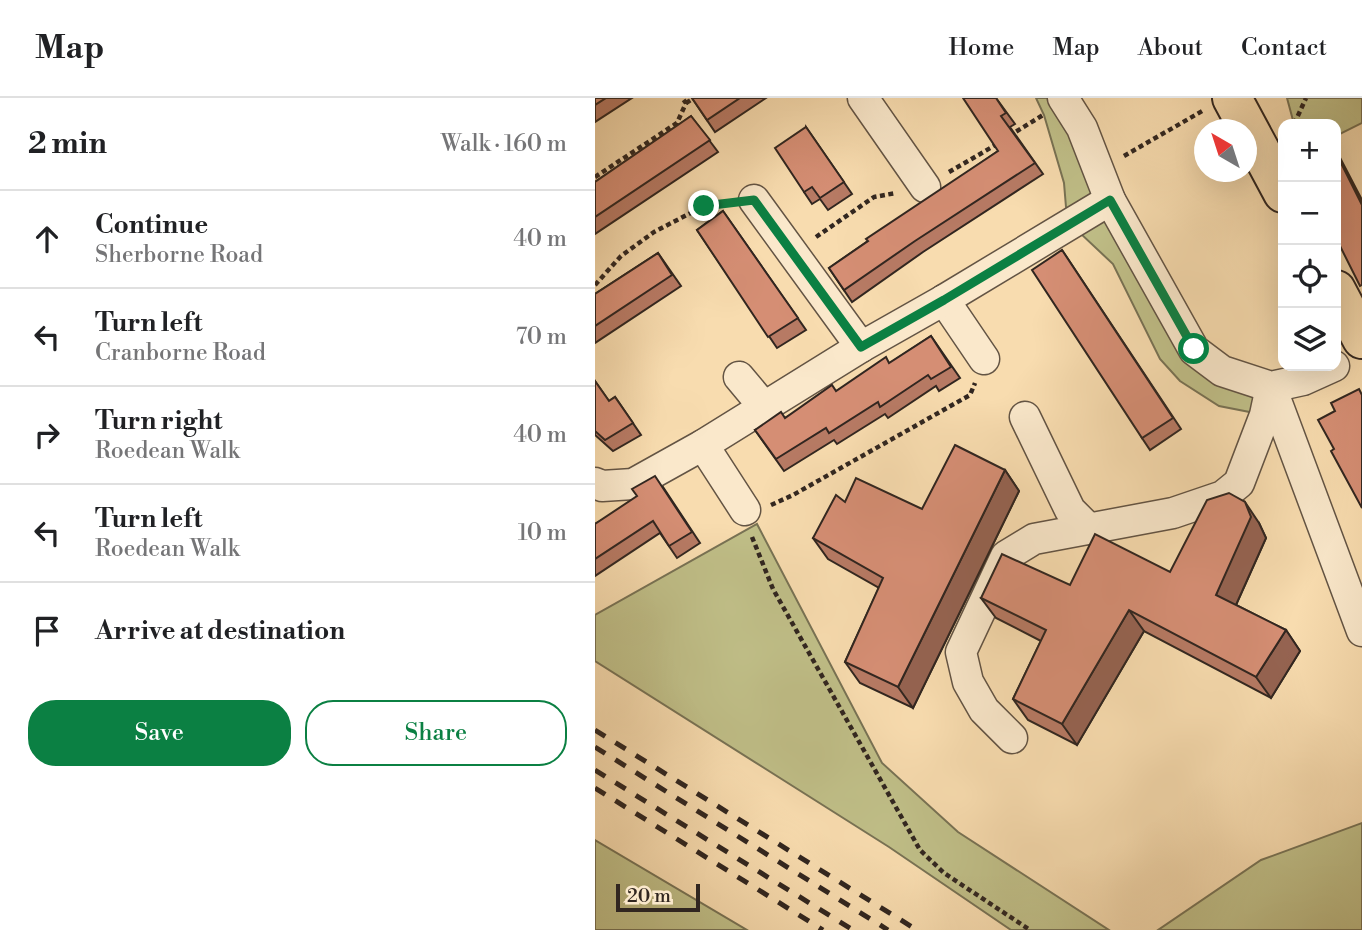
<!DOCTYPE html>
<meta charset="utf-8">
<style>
body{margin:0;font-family:"Libre Bodoni",serif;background:#f2f2f2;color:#202124}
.controls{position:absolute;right:21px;top:21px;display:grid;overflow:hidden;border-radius:14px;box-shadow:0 7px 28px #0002}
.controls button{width:63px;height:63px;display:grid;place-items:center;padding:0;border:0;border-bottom:2px solid #e0e0e0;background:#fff;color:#202124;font:35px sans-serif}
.compass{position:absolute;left:599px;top:21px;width:63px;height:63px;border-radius:50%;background:#fff;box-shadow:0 7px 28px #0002;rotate:321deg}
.scale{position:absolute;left:21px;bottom:18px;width:84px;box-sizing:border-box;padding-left:7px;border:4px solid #312620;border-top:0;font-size:19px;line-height:24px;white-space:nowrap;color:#312620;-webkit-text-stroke:5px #fae8cb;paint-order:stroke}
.stop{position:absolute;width:21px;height:21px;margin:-16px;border:5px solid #0b8043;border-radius:50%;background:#fff}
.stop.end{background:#0b8043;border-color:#fff;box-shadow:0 2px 7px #0008}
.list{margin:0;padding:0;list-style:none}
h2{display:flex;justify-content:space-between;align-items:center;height:91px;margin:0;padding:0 28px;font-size:30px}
h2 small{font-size:23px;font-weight:400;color:#757577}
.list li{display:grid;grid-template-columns:46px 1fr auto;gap:21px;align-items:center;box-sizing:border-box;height:98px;padding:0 28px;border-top:2px solid #e0e0e0}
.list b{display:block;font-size:26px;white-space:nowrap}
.list p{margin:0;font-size:23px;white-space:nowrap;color:#757577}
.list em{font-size:23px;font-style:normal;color:#757577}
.actions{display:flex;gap:14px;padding:21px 28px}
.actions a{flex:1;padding:16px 0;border:2px solid #0b8043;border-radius:28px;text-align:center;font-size:24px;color:#0b8043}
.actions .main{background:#0b8043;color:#fff}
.icon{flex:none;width:38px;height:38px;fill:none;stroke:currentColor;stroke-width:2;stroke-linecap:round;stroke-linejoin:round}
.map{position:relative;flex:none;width:767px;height:832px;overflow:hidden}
header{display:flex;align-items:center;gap:42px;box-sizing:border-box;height:98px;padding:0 35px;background:#fff;border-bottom:2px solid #e0e0e0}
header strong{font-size:33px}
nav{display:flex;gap:38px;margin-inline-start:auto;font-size:24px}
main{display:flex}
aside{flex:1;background:#fff}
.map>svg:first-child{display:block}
.green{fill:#c0bf88;stroke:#787254;stroke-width:2}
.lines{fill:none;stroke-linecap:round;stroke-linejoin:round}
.minor-casing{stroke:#635444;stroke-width:33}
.major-casing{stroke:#312620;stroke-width:42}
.path{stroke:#312620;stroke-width:4.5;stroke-dasharray:5 3.5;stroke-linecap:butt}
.minor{stroke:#fae8cb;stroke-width:30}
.major{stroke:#f8dcaf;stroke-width:38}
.rail{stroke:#312620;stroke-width:5;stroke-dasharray:12 12;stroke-linecap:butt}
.wall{fill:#b77a64;stroke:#312620;stroke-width:2}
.shaded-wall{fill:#956351;stroke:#312620;stroke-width:2}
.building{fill:#d58e74;stroke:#312620;stroke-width:2}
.route{stroke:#0b8043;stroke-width:9}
</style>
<header>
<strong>Map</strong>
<nav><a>Home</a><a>Map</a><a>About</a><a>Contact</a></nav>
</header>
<main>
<aside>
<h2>2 min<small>Walk · 160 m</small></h2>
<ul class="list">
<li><svg class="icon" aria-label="ahead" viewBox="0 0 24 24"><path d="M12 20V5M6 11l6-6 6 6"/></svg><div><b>Continue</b><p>Sherborne Road</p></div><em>40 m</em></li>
<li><svg class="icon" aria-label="left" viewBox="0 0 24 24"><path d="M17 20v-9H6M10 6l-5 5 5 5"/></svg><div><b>Turn left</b><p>Cranborne Road</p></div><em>70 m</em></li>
<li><svg class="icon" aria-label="right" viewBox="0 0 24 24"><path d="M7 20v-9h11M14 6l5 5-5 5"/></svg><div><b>Turn right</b><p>Roedean Walk</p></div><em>40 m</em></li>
<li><svg class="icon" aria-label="left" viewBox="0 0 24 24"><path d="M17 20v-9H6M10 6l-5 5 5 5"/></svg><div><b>Turn left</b><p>Roedean Walk</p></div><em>10 m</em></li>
<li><svg class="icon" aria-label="arrive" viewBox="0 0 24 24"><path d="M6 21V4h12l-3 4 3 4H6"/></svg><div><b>Arrive at destination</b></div></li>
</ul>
<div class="actions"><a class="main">Save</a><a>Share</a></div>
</aside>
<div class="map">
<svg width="767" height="832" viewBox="0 0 767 832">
<rect width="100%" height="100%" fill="#f8dcaf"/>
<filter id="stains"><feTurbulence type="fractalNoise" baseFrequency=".00286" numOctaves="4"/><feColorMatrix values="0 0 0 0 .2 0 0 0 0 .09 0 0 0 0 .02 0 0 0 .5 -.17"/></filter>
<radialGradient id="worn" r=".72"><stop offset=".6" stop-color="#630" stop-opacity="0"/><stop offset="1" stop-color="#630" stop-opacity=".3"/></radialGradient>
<g class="green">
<path d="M441 0H468L599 251 676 289 670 317 624 308 585 283 565 261 518 166 486 136 471 109 469 85 449 17Z"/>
<path d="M692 0H767V25L741 38V26H699Z"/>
<path d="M162 426 287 665 363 734 514 832H416L294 749 0 563V517Z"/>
<path d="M767 725V832H563L666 762Z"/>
<path d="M0 742 152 832H0Z"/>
</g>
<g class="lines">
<g class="minor-casing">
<g id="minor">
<path d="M268 0 330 89"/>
<path d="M468 0 487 30 515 102 599 252 627 273 676 289 708 282 739 268"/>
<path d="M159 102 266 249"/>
<path d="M349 202 389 261"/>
<path d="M144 279 169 309"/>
<path d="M676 289 767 533"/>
<path d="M430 319 475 412 494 431"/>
<path d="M108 347 150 412"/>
<path d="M0 385 7 388 38 386 108 347 266 249 349 202 515 102"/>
<path d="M417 640 389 612 373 584 366 554 411 458 439 441 578 415 628 398 644 385 670 317 676 289"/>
</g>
</g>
<g class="major-casing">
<g id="major">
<path d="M637 0 688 95"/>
<path d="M741 192 767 241"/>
</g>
</g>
<g class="path">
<path d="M91 5 99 0"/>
<path d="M702 26 701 22 711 0"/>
<path d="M414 38 448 17"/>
<path d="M529 58 609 12"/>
<path d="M354 74 404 45"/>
<path d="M0 79 82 25 91 5 87 0"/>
<path d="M221 139 279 99 301 95"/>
<path d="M0 187 26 158 59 134 109 108 133 105"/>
<path d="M176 407 198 397 375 297 380 285"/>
<path d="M157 439 178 491 325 752 349 775 435 832"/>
</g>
<use href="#minor" class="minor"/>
<use href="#major" class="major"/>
<g class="rail">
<path d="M0 632 322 832"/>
<path d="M0 649 293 832"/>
<path d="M0 672 258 832"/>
<path d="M0 690 228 832"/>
</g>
</g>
<g class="wall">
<path d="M0 0H37L0 24Z"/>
<path d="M97 0H171L120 34Z"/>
<path d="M401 0 420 26 415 29 448 76 328 154 257 204 234 170 403 53Z"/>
<path d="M96 18 123 54 0 136V84Z"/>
<path d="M211 29 257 96 233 112 225 101 217 106 209 94Z"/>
<path d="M128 113 211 232 182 250 102 132Z"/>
<path d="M467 152 586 331 555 352 547 340Z"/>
<path d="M63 155 86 188 0 245V196Z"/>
<path d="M336 238 365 280 344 293 341 288 293 320 290 316 242 346 239 342 189 373 160 332 190 320 295 265Z"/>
<path d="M0 283 14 303 20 299 46 337 18 353 0 337Z"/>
<path d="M410 372 424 393 318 610 265 585 250 564 284 490 233 461 218 440 250 404 327 411Z"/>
<path d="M68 389 105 445 82 460 65 435 0 478V426Z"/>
<path d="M664 425 671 440 641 507 691 532 705 553 676 600 549 533 482 647 433 622 418 601 446 543 401 520 386 500 575 474Z"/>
</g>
<g class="shaded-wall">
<path d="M741 52 767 102V107L741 55Z"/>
<path d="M410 372 424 393 318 610 303 589Z"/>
<path d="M650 404 664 425 671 440 636 518 621 497Z"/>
<path d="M534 512 549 533 482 647 467 626Z"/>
<path d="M691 532 705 553 676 600 661 579Z"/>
</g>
<g class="building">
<path d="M0 0H11L0 7Z"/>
<path d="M97 0H145L112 22Z"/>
<path d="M368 0H401L411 15 406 18 440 65 320 143 249 192 234 170 273 143 271 141 403 53Z"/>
<path d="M96 18 115 42 0 119V84Z"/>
<path d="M211 29 249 84 225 100 217 89 209 94 180 50Z"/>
<path d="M741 55 767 107V187L765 188 741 140Z"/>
<path d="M128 113 203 220 173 239 102 132Z"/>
<path d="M467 152 578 320 547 340 437 172Z"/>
<path d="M63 155 77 177 0 228V196Z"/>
<path d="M336 238 356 269 336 281 333 277 285 309 283 304 234 335 231 330 181 361 160 332 186 314 190 320 237 287 241 293 291 259 294 265Z"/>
<path d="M0 283 14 303 20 299 38 325 10 342 0 333Z"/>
<path d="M764 291 767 297V410L736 353 739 351 723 322 740 313 736 305Z"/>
<path d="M360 347 410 372 303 589 250 564 288 480 218 440 241 397 250 404 261 380 327 411Z"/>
<path d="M60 378 97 434 74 448 58 423 0 461V426L42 398 37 391Z"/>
<path d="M634 395 650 404 656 419 621 497 691 532 661 579 534 512 467 626 418 601 451 532 386 500 407 456 475 487 500 436 575 474 612 402Z"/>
</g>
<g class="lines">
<path class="route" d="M109 108 159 102 266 249 349 202 515 102 599 251"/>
</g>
<rect width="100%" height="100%" filter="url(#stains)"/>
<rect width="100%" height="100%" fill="url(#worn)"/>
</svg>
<div class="controls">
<button>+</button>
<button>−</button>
<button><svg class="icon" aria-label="locate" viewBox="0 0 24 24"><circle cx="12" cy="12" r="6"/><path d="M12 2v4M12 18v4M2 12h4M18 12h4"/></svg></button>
<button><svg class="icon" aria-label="layers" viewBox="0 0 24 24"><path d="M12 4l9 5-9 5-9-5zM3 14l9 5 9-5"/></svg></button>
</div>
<svg class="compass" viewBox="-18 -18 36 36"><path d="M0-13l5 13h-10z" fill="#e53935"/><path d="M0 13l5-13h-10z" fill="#757577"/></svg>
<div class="scale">20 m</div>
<div class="stop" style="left:599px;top:251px"></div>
<div class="stop end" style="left:109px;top:108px"></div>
</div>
</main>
